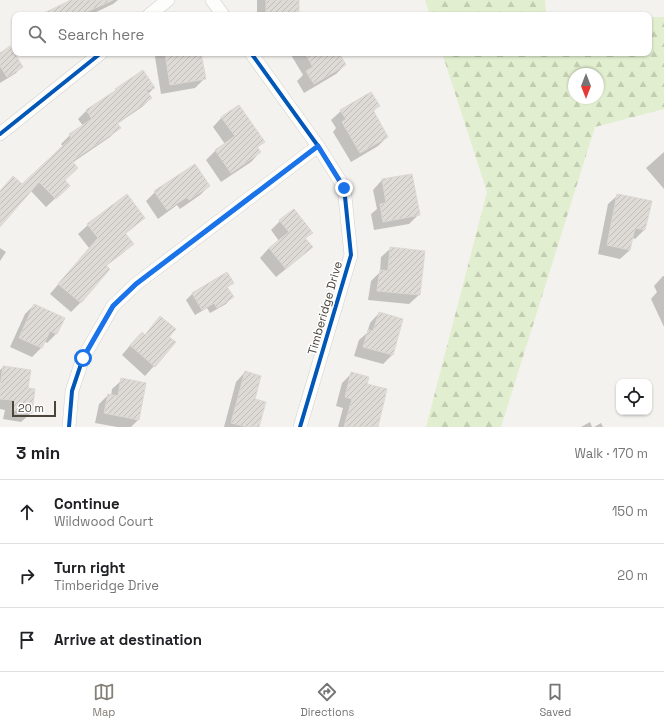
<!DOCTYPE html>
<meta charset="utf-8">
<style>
body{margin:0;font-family:"Space Grotesk",sans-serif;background:#f6f6f6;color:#202124}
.controls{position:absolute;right:12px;bottom:12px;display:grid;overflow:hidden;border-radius:8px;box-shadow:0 1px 3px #0004}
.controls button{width:36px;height:36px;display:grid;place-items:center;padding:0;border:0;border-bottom:1px solid #e0e0e0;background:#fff;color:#202124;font:20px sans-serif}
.compass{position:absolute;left:568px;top:68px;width:36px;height:36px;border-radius:50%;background:#fff;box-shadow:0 1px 3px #0004;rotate:180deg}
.scale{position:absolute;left:12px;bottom:10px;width:44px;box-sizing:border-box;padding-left:4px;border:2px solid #4b4439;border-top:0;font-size:11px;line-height:14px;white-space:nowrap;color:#4b4439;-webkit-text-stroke:3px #fff;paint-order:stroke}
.stop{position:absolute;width:12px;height:12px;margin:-9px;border:3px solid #1a73e8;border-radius:50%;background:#fff}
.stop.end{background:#1a73e8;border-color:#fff;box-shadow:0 1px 4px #0008}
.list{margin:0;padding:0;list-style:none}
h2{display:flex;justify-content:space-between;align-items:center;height:52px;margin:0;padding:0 16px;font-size:17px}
h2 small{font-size:13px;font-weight:400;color:#757577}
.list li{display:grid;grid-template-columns:26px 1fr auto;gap:12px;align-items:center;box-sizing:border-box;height:64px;padding:0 16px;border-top:1px solid #e0e0e0}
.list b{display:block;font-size:15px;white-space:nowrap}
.list p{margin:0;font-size:13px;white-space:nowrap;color:#757577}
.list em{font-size:13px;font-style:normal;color:#757577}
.icon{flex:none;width:22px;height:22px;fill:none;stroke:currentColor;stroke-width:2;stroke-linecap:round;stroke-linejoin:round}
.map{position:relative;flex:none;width:664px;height:427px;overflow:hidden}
.search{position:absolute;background:#fff;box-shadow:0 1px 3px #0004;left:12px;right:12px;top:12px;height:44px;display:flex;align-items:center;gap:10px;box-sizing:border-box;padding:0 14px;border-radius:8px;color:#757577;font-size:15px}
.sheet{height:244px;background:#fff}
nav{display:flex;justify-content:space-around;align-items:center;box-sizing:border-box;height:56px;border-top:1px solid #e0e0e0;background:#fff;font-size:11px;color:#757577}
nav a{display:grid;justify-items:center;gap:2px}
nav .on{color:#868178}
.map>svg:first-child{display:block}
.forest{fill:url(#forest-firs);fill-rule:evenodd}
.shadow{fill:#0003}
.building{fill:url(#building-hatch);stroke:#dcd9d4}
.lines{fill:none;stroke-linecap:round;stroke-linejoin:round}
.street-casing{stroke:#d2d0cb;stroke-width:14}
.street{stroke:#fdfdfc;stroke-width:13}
.cycleway-casing{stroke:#fff;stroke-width:6}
.cycleway{stroke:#0057b8;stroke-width:4}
.route{stroke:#1a73e8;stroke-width:5}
.labels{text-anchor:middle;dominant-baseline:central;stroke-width:3;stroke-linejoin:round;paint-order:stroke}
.street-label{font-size:12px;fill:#4b4439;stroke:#fff}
</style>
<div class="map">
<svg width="664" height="427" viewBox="0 0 664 427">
<defs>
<pattern id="forest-firs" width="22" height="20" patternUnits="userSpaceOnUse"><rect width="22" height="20" fill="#e1eecf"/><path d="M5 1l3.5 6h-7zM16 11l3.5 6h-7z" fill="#c3cdb2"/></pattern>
<pattern id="building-hatch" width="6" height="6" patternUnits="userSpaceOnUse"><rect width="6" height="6" fill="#dedbd6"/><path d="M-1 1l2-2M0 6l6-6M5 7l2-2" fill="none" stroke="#c0bdb8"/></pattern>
</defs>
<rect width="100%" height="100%" fill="#f4f2ee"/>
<g class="forest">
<path d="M425 0H545L546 14 575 15H430Z"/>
<path d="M649 17H664V109L595 127 501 427H426L487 192 442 53H649ZM574 74H598V98H574Z"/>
</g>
<g class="shadow">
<path d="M73 0H118L113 4 90 15H42Z"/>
<path d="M257 0H298V14L297 15H257Z"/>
<path d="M158 53H182L183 57 205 78 195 88 161 94 155 57Z"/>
<path d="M293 53H339V54L345 65 336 74 304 93 297 81 303 75 291 55Z"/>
<path d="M0 54 22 66 16 73 0 83Z"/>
<path d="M143 71 154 88 148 94 151 98 142 107 117 124 119 128 110 137 72 163 64 180 60 194 46 207 30 190 0 225V191L22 185 63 147 61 144 70 135 83 126 78 119 87 110 112 94 116 90Z"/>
<path d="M378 106 373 112 387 137 378 146 351 162 333 132 336 128 331 120 341 111Z"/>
<path d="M222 117 263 142 257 148 260 152 251 162 221 182 206 160 215 151 225 144 213 127Z"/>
<path d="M664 152V189L646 168Z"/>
<path d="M382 180 418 215 409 224 374 230 371 214 377 209 373 190Z"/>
<path d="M209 186 200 195 180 209 177 205 158 219 146 201 155 192Z"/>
<path d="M618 195 644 230 635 239 632 238 630 250 620 259 598 254 608 204Z"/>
<path d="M144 218 134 227 125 234 133 244 123 253 106 266 109 269 80 303 71 312 50 294 89 248 78 234 88 225Z"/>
<path d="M280 221 311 232 305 239 311 247 302 256 276 277 260 258 269 248 279 241 271 230Z"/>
<path d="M0 248 6 252 0 261Z"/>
<path d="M391 248 424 252 419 295 409 304 368 300 371 281 380 272 381 257Z"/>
<path d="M227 273 232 283 227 288 232 297 226 304 210 313 207 308 195 315 186 300 192 294Z"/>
<path d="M663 276H664V327L651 299 657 292 654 286Z"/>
<path d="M34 305 56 334 47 343 44 341 41 348 32 357 10 347 25 314Z"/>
<path d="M379 313 402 320 392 355 383 364 354 356 359 340 367 333 370 323Z"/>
<path d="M151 327 168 337 154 366 145 376 122 355 132 343 144 336Z"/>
<path d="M3 367 27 389 31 413 21 422 3 419 5 410 0 409V370Z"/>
<path d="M245 372 253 399 258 427H224L236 382Z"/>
<path d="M352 373 366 385 377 427H338L343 408 336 406 342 383Z"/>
<path d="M122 380 138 420 131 427H117L95 423 99 404 108 395 111 396 112 389Z"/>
<path d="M590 422 592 427H581Z"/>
<path d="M601 423 603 427H594Z"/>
</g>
<g class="building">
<path d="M71 0H113L80 15H40Z"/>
<path d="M266 0H299V14L266 15Z"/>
<path d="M10 46 23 67 7 77 0 66V53Z"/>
<path d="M165 53H183L184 56 201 53 206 79 170 85Z"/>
<path d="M305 53H339L346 65 314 84 306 71 313 67Z"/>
<path d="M143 70 155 88 146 90 152 98 117 123 121 128 72 161 78 168 65 180 70 186 56 199 39 182 0 227V191L13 176 22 184 71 138 69 134 92 119 86 110 116 90 115 89Z"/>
<path d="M371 92 380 106 373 110 388 137 360 153 342 122 346 119 340 110Z"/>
<path d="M239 105 265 142 257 147 261 152 231 173 215 150 235 136 221 117Z"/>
<path d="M195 164 210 186 189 200 187 197 167 210 154 191Z"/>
<path d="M412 174 420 215 383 222 380 204 386 203 382 179Z"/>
<path d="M127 194 145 218 125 233 134 244 106 265 110 269 81 303 58 284 98 238 87 224Z"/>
<path d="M617 194 652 201 645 230 635 228 630 250 607 245Z"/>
<path d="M294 209 313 233 305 238 313 247 286 269 269 248 289 232 279 220Z"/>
<path d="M390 247 425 251 420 295 377 291 380 270 388 271Z"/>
<path d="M227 272 234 283 227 287 234 297 217 308 214 303 202 310 192 293Z"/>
<path d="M34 304 65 318 57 334 50 331 42 348 19 338Z"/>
<path d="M379 312 403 319 393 355 363 347 368 330 373 331Z"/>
<path d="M160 316 176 329 169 337 176 342 155 367 130 345 142 332 145 335Z"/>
<path d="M3 366 31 370 28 388 35 389 32 413 12 410 13 400 0 399V387Z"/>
<path d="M245 371 261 376 255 399 266 402 259 427H247L231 423Z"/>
<path d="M351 372 369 377 367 384 387 389 378 427H344L352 399 345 397Z"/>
<path d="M121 378 146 383 139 420 104 413 108 394 118 396Z"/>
</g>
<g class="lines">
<g class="street-casing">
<g id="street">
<path d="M212 0 223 15"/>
<path d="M149 15 168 0"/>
<path d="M251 53 318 146 344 187 351 255 300 427"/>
<path d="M0 134 101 53"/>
<path d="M69 427 72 391 83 358 113 306 136 284 318 146"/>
</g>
</g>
<use href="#street" class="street"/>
<g class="cycleway-casing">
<g id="cycleway">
<path d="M251 53 318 146 344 187 351 255 300 427"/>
<path d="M0 134 101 53"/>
<path d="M69 427 72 391 83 358 113 306 136 284 318 146"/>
</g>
</g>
<use href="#cycleway" class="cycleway"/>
</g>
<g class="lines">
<path class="route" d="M83 358 113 306 136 284 318 146 344 188"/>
</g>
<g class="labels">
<g class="street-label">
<text transform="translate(325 308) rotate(-74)">Timberidge Drive</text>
</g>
</g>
</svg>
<div class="controls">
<button><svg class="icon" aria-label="locate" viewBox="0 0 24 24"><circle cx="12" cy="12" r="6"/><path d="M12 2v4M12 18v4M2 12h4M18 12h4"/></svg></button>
</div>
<svg class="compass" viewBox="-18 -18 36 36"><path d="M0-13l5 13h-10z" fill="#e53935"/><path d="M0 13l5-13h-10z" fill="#757577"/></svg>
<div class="scale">20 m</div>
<div class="stop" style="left:83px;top:358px"></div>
<div class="stop end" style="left:344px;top:188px"></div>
<div class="search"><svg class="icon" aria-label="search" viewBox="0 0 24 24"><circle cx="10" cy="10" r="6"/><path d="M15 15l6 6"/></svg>Search here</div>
</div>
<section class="sheet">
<h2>3 min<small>Walk · 170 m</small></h2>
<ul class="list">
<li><svg class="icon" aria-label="ahead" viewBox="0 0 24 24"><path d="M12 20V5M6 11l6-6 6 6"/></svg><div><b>Continue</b><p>Wildwood Court</p></div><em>150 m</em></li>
<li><svg class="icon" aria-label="right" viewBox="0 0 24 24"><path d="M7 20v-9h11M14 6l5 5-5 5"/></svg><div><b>Turn right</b><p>Timberidge Drive</p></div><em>20 m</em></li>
<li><svg class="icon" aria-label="arrive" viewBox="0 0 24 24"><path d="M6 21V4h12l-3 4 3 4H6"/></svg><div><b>Arrive at destination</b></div></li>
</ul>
</section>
<nav>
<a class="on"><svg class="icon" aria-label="map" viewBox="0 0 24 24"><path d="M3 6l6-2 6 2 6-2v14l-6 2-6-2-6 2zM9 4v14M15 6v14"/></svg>Map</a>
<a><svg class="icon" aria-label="directions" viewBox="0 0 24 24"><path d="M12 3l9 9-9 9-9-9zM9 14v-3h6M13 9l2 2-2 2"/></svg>Directions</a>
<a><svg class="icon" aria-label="saved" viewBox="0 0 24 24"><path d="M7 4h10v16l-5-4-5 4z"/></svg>Saved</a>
</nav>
